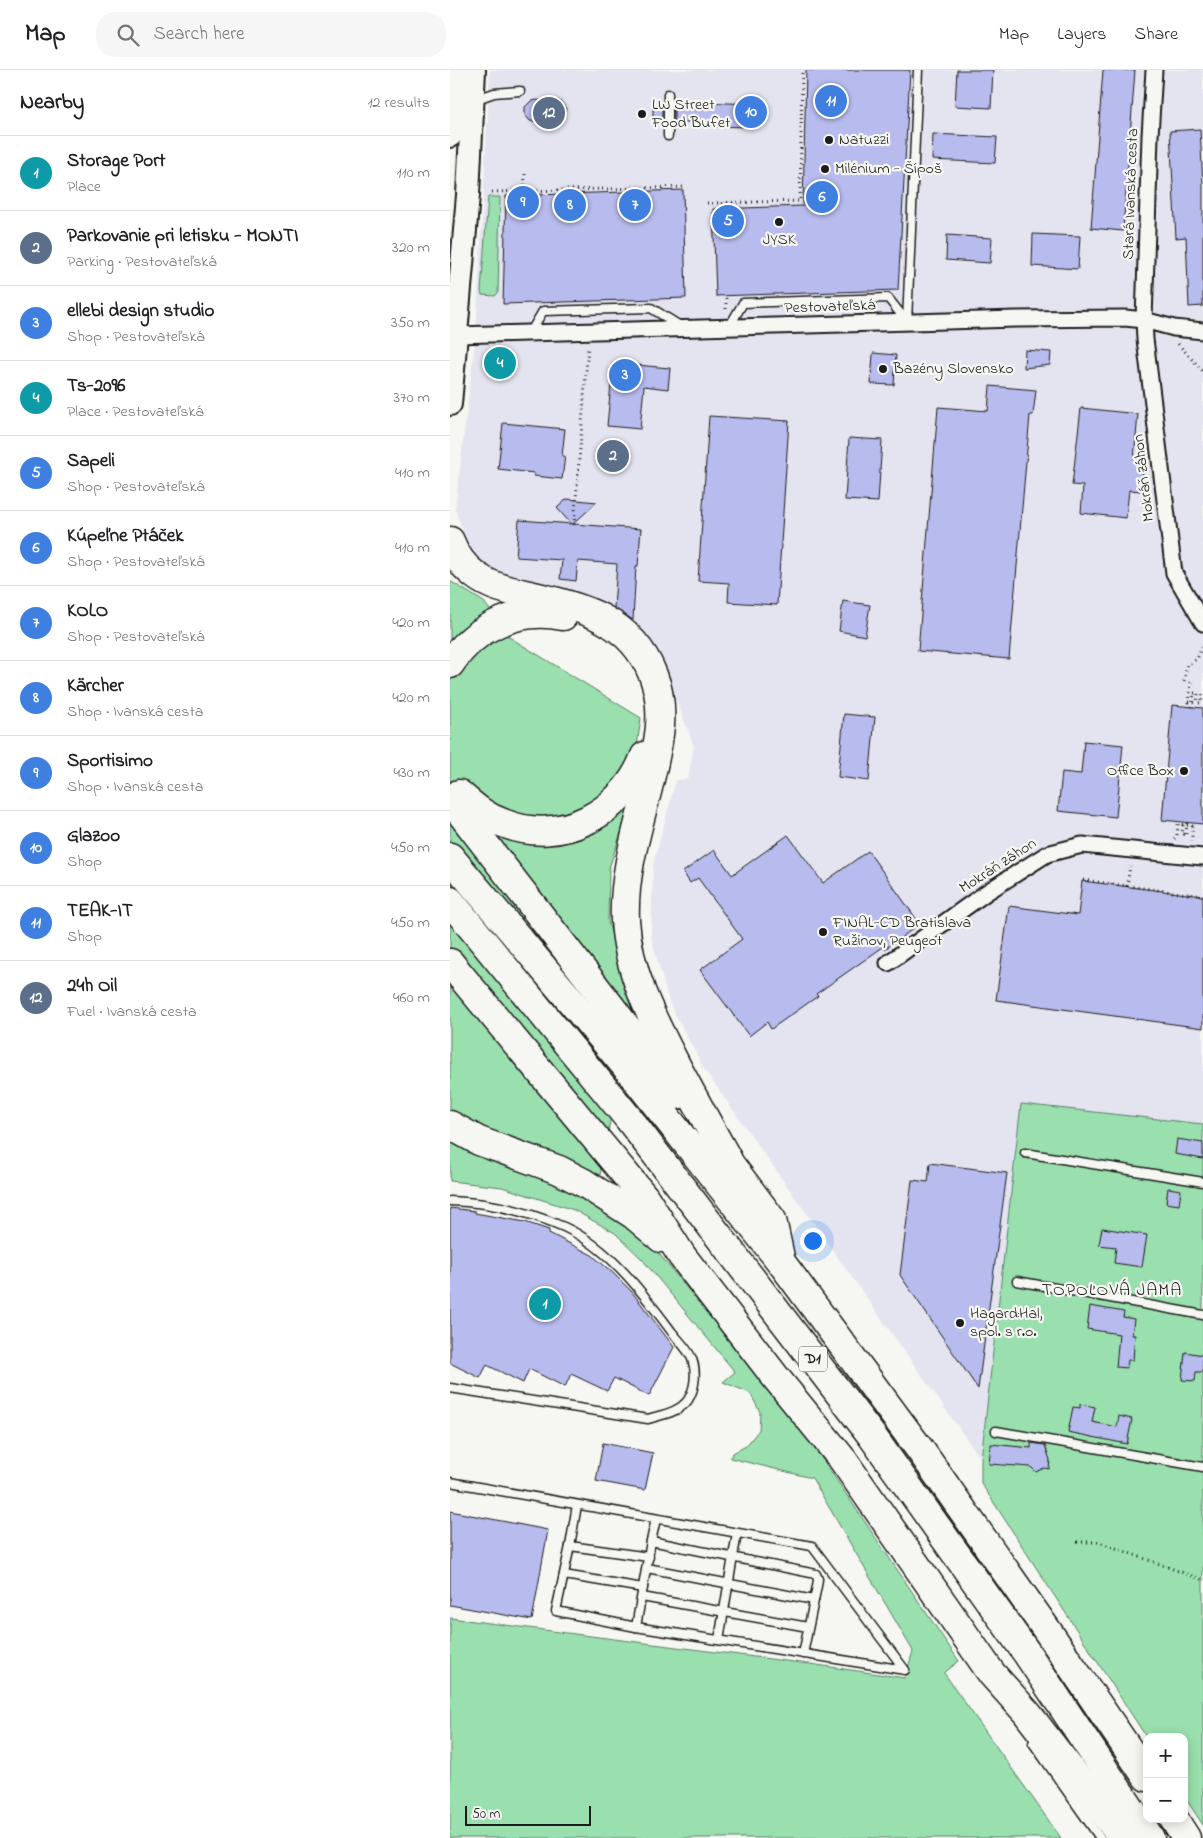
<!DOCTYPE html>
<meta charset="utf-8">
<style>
body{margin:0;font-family:"Indie Flower",sans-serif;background:#f6f6f6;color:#202124}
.controls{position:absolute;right:15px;bottom:15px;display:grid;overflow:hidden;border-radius:10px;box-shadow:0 2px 12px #0003}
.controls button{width:45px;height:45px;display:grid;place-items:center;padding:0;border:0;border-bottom:1px solid #e0e0e0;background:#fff;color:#202124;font:25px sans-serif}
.scale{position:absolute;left:15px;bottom:12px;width:126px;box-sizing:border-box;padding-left:5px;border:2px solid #1c1c1c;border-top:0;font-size:14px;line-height:18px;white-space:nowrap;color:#1c1c1c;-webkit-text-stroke:4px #f6f6f2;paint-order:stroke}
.you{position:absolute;left:362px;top:1170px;width:18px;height:18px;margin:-12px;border:4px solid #fff;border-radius:50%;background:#1a73e8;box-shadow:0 0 0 8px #1a73e833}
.badge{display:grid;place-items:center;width:32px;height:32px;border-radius:50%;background:#1c1c1c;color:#fff;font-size:16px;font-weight:700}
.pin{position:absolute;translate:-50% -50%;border:2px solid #fff;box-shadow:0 1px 5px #0006}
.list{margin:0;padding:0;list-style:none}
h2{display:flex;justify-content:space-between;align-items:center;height:65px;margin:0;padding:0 20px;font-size:21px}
h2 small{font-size:16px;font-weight:400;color:#757577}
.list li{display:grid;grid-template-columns:32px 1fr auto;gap:15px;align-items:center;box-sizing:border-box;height:75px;padding:0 20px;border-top:1px solid #e0e0e0}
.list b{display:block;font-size:19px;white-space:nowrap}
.list p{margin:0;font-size:16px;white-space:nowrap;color:#757577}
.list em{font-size:16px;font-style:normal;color:#757577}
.icon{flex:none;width:28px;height:28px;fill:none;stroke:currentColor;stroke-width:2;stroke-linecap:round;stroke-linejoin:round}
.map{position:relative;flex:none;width:753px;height:1768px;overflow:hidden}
header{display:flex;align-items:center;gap:30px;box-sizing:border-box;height:70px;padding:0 25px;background:#fff;border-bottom:1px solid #e0e0e0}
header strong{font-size:24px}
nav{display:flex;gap:28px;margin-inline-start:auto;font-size:18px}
.search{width:350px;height:45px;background:#f6f6f6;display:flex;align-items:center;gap:12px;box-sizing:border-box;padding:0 18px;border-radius:20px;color:#757577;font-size:19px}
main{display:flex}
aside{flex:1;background:#fff}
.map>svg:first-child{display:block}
.built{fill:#e3e4f0}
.green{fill:#99e0ae;stroke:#5a7e65}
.building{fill:#b7bbed;stroke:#1c1c1c}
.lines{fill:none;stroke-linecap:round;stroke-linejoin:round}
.lane-casing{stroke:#1c1c1c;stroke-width:11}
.street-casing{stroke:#1c1c1c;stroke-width:19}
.secondary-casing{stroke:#1c1c1c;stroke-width:26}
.highway-casing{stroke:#1c1c1c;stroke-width:31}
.path{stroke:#1c1c1c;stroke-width:3;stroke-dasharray:1 4;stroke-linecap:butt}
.lane{stroke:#f6f6f2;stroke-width:8}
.street{stroke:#f6f6f2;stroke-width:15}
.secondary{stroke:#f6f6f2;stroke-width:22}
.highway{stroke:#f6f6f2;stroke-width:28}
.path-bridge{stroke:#1c1c1c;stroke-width:3;stroke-dasharray:1 4;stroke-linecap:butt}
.poi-dot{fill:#1c1c1c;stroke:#f6f6f2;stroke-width:2}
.labels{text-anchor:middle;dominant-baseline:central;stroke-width:4.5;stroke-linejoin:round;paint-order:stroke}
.shield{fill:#f6f6f2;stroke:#5d5d5c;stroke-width:1}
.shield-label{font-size:15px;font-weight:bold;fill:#1c1c1c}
.poi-label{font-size:16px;fill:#1c1c1c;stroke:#f6f6f2;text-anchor:start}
.street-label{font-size:16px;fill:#1c1c1c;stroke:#f6f6f2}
.neighbourhood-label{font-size:18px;letter-spacing:1px;fill:#1c1c1c;stroke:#f6f6f2}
</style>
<header>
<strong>Map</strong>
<div class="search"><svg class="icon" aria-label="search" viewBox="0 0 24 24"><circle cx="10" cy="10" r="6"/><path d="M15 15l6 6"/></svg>Search here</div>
<nav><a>Map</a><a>Layers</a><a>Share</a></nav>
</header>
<main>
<aside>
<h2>Nearby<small>12 results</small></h2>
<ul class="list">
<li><span class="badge" style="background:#0f9aa8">1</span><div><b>Storage Port</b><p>Place</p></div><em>110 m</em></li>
<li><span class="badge" style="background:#5c6f8a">2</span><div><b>Parkovanie pri letisku - MONTI</b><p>Parking · Pestovateľská</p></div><em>320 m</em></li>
<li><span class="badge" style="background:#3f7fe0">3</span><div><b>ellebi design studio</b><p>Shop · Pestovateľská</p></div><em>350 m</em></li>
<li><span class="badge" style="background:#0f9aa8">4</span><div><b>Ts-2096</b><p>Place · Pestovateľská</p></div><em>370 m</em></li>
<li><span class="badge" style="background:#3f7fe0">5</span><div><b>Sapeli</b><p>Shop · Pestovateľská</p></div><em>410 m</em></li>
<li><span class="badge" style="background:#3f7fe0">6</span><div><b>Kúpeľne Ptáček</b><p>Shop · Pestovateľská</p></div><em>410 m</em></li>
<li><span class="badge" style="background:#3f7fe0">7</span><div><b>KOLO</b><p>Shop · Pestovateľská</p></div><em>420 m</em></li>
<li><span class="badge" style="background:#3f7fe0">8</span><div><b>Kärcher</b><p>Shop · Ivanská cesta</p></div><em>420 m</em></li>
<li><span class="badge" style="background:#3f7fe0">9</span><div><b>Sportisimo</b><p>Shop · Ivanská cesta</p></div><em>430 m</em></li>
<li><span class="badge" style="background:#3f7fe0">10</span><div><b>Glazoo</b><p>Shop</p></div><em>450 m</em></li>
<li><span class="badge" style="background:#3f7fe0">11</span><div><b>TEAK-IT</b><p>Shop</p></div><em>450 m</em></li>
<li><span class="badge" style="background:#5c6f8a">12</span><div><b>24h Oil</b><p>Fuel · Ivanská cesta</p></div><em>460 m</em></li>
</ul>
</aside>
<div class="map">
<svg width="753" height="1768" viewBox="0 0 753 1768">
<rect width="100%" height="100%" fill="#f6f6f2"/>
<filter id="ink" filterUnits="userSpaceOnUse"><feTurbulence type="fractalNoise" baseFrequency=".02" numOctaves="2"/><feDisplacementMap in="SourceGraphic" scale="10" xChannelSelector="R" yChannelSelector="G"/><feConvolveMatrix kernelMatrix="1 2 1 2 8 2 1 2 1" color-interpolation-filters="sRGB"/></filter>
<g filter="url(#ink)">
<path class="built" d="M40 0H753V1054L571 1034 531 1389 254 999 219 932 201 867 203 795 226 710 238 709 244 676 212 593 198 571 176 547 147 530 60 509 39 499 23 486 5 440 26 264Z"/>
<g class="green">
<path d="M38 127H50L48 223 45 226 32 225 31 221Z"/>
<path d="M0 511 34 532 59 567 191 648 177 745 159 798 158 852 182 935 146 1126 201 1174 352 1359 509 1591 494 1603 611 1768H0V1548L367 1595 455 1608 463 1581 362 1408 280 1388 283 1383 296 1376 309 1360 310 1342 300 1323 273 1312 285 1302 192 1189 165 1163 124 1140 52 1117 0 1111Z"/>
<path d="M571 1034 753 1054V1755L734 1726V1667H697V1668L531 1413V1389Z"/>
</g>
<g class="building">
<path d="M356 0H460L448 220 266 226 263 139 353 136Z"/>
<path d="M507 0H543L541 38 505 36Z"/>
<path d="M653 0H685L673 161 641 158Z"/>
<path d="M88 30 96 33 108 30 112 33 116 39 114 48 106 53 95 50 89 52 80 51 75 45V37L81 31Z"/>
<path d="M249 32 308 34 307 57 248 56V52H224V38L248 39Z"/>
<rect x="203" y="37" width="9" height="15"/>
<path d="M750 59 753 114V236L739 237 736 167 726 168 720 61Z"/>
<path d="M483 64 547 67 545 93 482 90Z"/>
<path d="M233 120 236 228 53 234 56 126Z"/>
<path d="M583 164 630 166 628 199 582 196Z"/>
<path d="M497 165 542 168 540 193 496 190Z"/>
<path d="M575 280 601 282 600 295 574 298Z"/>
<path d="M423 283 446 285 444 315 421 314Z"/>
<path d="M163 293 220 298 218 319 194 316 190 359 157 356Z"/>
<path d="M540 316 586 320 583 345H580L559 589 468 581 488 337 538 341Z"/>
<path d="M631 338 688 344 684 389H694L691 421 679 420 676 448 631 443 633 416 622 415Z"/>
<path d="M259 346 339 351 327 535 278 532 279 513 248 511Z"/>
<path d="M53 353 115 359 112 386H115L112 409 84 406V403L48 399Z"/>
<path d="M399 368 432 370 428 432 395 430Z"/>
<path d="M117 429 147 432 122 455 107 438Z"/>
<path d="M69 450 191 459 188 496H186L183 550 164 538 167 494 128 491 126 511 110 509 112 490 66 487Z"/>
<path d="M393 531 420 535 415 566 389 561Z"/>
<path d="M722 635 753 638V754L712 750Z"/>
<path d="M394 644 425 647 419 711 388 707Z"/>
<path d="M634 671 673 675 666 747 608 741 612 702 631 704Z"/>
<path d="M338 765 373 813 418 781 470 854 435 879 433 877 366 924 368 926 321 959 317 952 299 966 250 900 292 869 248 808 240 813 233 802 264 780 282 805Z"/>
<path d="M632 811 753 826V958L546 930 559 836 628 845Z"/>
<path d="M727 1069 753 1073V1089L725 1084Z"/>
<path d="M480 1093 557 1103 528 1319 450 1205 462 1110 478 1112Z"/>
<path d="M718 1118 731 1120 729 1135 716 1133Z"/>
<path d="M0 1138 25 1141V1143L75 1152 99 1160V1163L142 1185 163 1203 182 1222 224 1277 199 1326 164 1308 157 1321 121 1304 115 1317 79 1299 73 1313 37 1295 30 1308 0 1293Z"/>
<path d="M652 1158 697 1165 692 1197 664 1193 666 1177 649 1175Z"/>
<path d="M640 1236 674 1242 673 1247 684 1249 682 1265H685L683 1290H678L677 1298 666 1297 669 1264 637 1259Z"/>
<path d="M735 1282 753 1285V1302H746L745 1311 732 1310Z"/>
<path d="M630 1334 645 1337 642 1352 667 1357 669 1346 682 1349 677 1374 618 1362 623 1337 630 1338Z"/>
<path d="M153 1373 203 1383 195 1420 146 1411Z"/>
<path d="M581 1373 595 1375 600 1390 599 1399 594 1398 586 1402 581 1397 539 1394 541 1374 581 1378Z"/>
<path d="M0 1441 98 1460 82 1550 0 1535Z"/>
</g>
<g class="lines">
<g class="lane-casing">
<g id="lane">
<path d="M24 30 44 23 70 21"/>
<path d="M218 66V24"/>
<path d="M457 252 468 0"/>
<path d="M279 257 293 233 438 228 457 252"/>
<path d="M80 263 93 241 201 238 230 256"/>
<path d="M575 1083 753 1112"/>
<path d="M0 1131C39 1132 79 1142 114 1157 160 1178 193 1223 222 1262 228 1270 239 1280 242 1289 247 1302 245 1319 238 1330 230 1342 211 1345 198 1349L0 1318"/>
<path d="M567 1211 753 1245"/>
<path d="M546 1361 753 1397"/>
<path d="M0 1412 362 1476 455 1600 186 1557 106 1541 120 1476 127 1435"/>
<path d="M206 1449 201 1471 366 1504 368 1509 367 1516 353 1584"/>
<path d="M120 1476 199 1487"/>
<path d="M197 1498 364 1530"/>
<path d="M114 1505 193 1518"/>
<path d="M192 1527 358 1557"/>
<path d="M186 1557 201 1471"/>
<path d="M269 1570 287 1463"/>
<path d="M583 1673 650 1768"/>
</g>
</g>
<g class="street-casing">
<g id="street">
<path d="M704 0 700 66 694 250 695 269 724 503 753 553"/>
<path d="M7 265 566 249 675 248 694 250 724 258 753 261"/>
<path d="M438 893 537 822 597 784 632 775 753 787"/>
</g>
</g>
<g class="secondary-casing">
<g id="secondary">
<path d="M0 66 5 0"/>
<path d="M0 334 18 125 24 0"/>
</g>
</g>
<g class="highway-casing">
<g id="highway">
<path d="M0 471C5 484 14 497 25 505 40 517 61 521 79 525 131 537 181 549 203 605 218 643 207 679 198 718 187 761 173 805 175 850 178 903 203 950 226 995 243 1027 260 1058 278 1090"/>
<path d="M0 594C26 556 68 537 113 546"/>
<path d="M9 724C23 736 35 747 53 753 111 777 174 742 195 686"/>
<path d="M0 729 161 937 227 1025"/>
<path d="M0 787 179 1000 331 1192 471 1381 599 1563 697 1707"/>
<path d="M0 831 179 1049 422 1366 576 1582 700 1768"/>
<path d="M0 893 195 1128 232 1186 327 1309 393 1390 542 1604 577 1643 673 1768"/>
<path d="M0 1055 29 1071 109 1100 134 1113 184 1145 211 1168"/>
<path d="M267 1077 322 1150 330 1187"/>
<path d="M724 1749 736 1768"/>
</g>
</g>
<g class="path">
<path d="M75 104 74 121 236 117"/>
<path d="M42 122 74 121"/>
<path d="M257 133 350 131 352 0"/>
<path d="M276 239V228"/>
<path d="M728 274 753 301"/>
<path d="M124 455 138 277"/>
<path d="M734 611 737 595 747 589 752 577"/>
<path d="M741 612 739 632 751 633 753 623"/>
<path d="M744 623H748L747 633"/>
<path d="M733 755 732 764H736"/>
<path d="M724 769 727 765 728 754 742 756V771"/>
<path d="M633 810 753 826"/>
<path d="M677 816 680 796"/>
<path d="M627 1472H649L753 1510"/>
</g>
<use href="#lane" class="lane"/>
<use href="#street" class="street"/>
<use href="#secondary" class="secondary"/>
<use href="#highway" class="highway"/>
<g class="path-bridge">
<path d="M742 637 744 623"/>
<path d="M736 764 737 752"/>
</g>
</g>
</g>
<g class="poi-dot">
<circle cx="192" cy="44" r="5"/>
<circle cx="379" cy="70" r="5"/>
<circle cx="375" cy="99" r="5"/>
<circle cx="329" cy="152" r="5"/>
<circle cx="433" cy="299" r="5"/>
<circle cx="734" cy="701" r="5"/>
<circle cx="373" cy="862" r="5"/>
<circle cx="510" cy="1253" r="5"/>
</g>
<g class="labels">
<rect class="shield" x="349" y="1276.5" width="28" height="25" rx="4"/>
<g class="shield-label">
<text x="363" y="1289">D1</text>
</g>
<g class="poi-label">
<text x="202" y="35">LW Street<tspan x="202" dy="18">Food Bufet</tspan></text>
<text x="389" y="70">Natuzzi</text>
<text x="385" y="99">Milénium - Šípoš</text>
<text x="329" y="170" text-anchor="middle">JYSK</text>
<text x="443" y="299">Bazény Slovensko</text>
<text x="724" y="701" text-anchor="end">Office Box</text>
<text x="383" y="853">FINAL-CD Bratislava<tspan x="383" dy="18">Ružinov, Peugeot</tspan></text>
<text x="520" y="1244">Hagard:Hal,<tspan x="520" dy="18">spol. s r.o.</tspan></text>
</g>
<g class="street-label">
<text transform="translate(681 124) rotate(-88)">Stará Ivanská cesta</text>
<text transform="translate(380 237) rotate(-2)">Pestovateľská</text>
<text transform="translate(694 408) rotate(-97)">Mokráň záhon</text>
<text transform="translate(548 796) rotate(-33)">Mokráň záhon</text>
</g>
<g class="neighbourhood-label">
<text x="662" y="1221">TOPOĽOVÁ JAMA</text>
</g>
</g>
</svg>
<div class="controls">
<button>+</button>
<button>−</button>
</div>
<div class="scale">50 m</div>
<div class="you"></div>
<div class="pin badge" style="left:95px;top:1234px;background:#0f9aa8">1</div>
<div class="pin badge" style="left:163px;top:386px;background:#5c6f8a">2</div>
<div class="pin badge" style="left:175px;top:305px;background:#3f7fe0">3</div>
<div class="pin badge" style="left:50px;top:293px;background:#0f9aa8">4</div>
<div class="pin badge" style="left:278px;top:151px;background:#3f7fe0">5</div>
<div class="pin badge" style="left:372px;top:127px;background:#3f7fe0">6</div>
<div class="pin badge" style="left:185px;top:135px;background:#3f7fe0">7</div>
<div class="pin badge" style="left:120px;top:135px;background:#3f7fe0">8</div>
<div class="pin badge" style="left:73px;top:132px;background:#3f7fe0">9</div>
<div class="pin badge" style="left:301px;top:42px;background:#3f7fe0">10</div>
<div class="pin badge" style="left:381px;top:31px;background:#3f7fe0">11</div>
<div class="pin badge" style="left:99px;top:43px;background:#5c6f8a">12</div>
</div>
</main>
